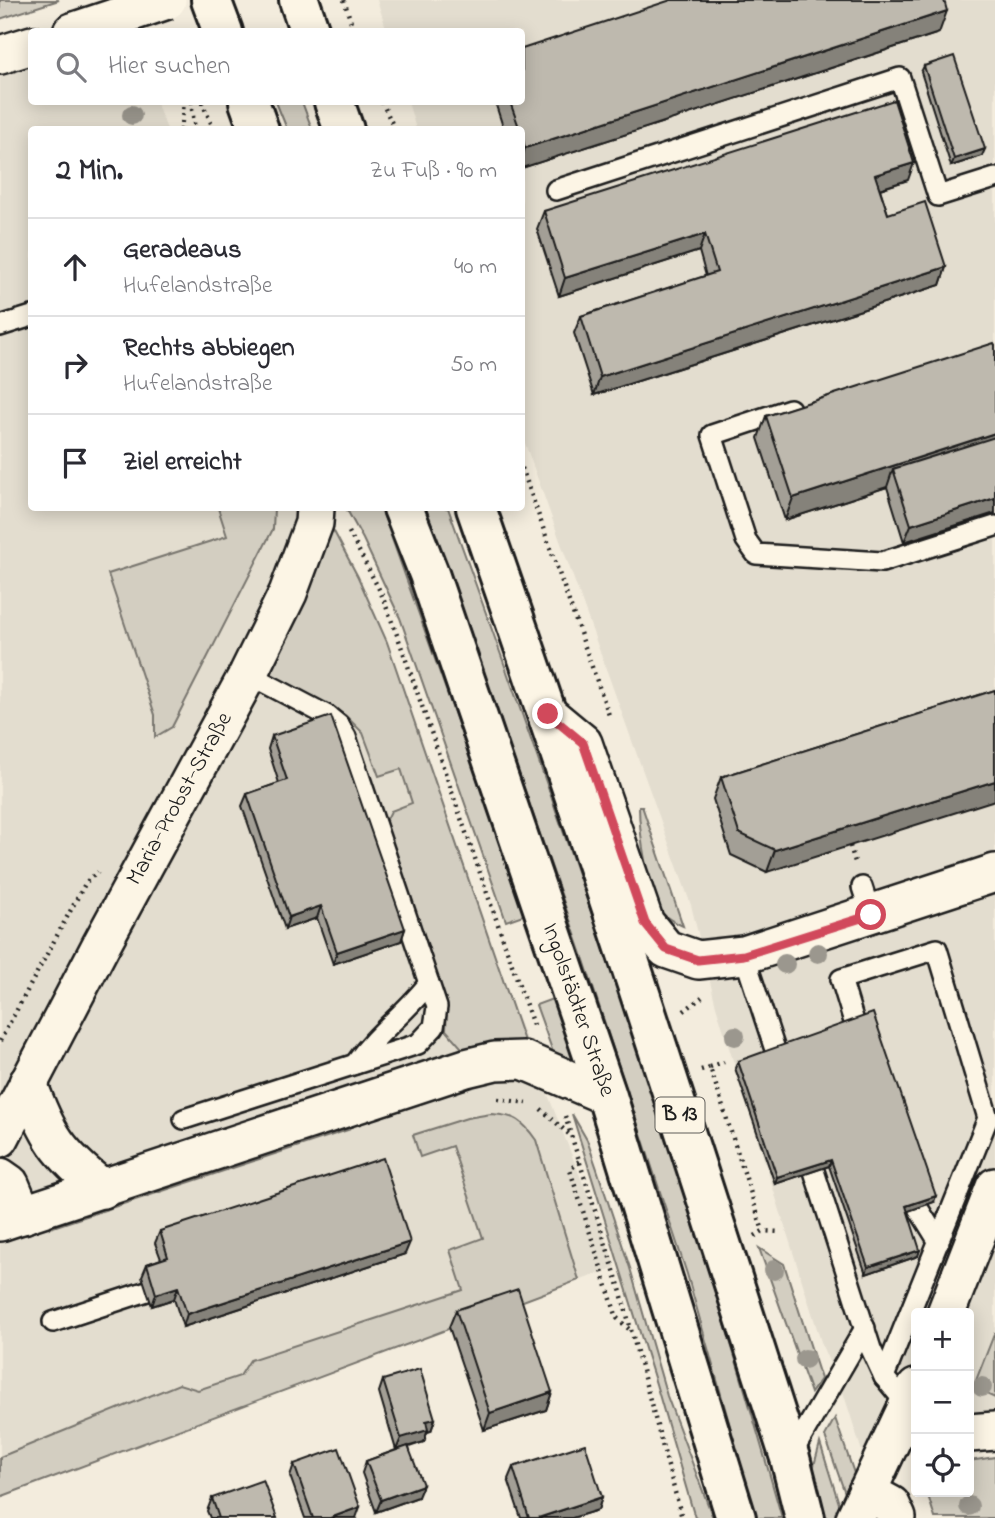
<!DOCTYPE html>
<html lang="de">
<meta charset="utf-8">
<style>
body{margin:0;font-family:"Indie Flower",sans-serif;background:#f7f7f7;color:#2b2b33}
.controls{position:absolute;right:21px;bottom:21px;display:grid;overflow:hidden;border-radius:7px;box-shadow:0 4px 18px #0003}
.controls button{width:63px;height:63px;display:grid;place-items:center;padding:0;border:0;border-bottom:2px solid #e1e1e2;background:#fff;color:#2b2b33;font:35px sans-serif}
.stop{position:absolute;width:21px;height:21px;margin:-16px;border:5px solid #d1495b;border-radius:50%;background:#fff}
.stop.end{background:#d1495b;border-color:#fff;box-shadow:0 2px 7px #0008}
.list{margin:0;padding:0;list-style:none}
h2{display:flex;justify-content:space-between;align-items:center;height:91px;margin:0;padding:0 28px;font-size:30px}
h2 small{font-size:23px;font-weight:400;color:#7c7c81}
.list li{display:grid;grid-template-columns:46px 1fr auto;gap:21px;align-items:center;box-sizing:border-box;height:98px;padding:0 28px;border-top:2px solid #e1e1e2}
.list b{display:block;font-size:26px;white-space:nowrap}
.list p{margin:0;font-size:23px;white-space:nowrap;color:#7c7c81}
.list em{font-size:23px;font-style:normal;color:#7c7c81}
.icon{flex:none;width:38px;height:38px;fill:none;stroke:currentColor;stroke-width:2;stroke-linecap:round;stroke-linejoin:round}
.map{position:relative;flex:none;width:995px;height:1518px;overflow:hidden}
.search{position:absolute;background:#fff;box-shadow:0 4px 18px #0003;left:28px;top:28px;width:497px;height:77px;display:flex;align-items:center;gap:18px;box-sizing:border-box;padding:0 24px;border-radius:7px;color:#7c7c81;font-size:26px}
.panel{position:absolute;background:#fff;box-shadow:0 4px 18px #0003;left:28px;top:126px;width:497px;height:385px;border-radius:7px}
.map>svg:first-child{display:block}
.built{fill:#e3ddcf}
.green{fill:#d3cec1;stroke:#78756e;stroke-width:2}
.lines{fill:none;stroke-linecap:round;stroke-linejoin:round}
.lane-casing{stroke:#1c1c1c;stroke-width:24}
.street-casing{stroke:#1c1c1c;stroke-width:42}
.primary-casing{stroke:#1c1c1c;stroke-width:44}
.path{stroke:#1c1c1c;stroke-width:4.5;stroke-dasharray:2 5;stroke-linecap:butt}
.lane{stroke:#fcf5e5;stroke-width:19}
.street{stroke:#fcf5e5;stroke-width:37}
.primary{stroke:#fcf5e5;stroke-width:38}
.street-bridge-casing{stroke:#1c1c1c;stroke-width:42;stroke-linecap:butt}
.street-bridge{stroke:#fcf5e5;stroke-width:37}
.tree{fill:#9b978e}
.wall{fill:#a39f96;stroke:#1c1c1c;stroke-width:2}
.shaded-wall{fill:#85827a;stroke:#1c1c1c;stroke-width:2}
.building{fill:#beb9ae;stroke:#1c1c1c;stroke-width:2}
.route{stroke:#d1495b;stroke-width:9}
.labels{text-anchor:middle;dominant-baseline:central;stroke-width:7;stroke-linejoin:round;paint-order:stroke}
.shield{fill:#fcf5e5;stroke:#5f5d58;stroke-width:2}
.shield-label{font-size:21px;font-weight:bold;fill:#1c1c1c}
.street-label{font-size:23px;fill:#1c1c1c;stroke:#fcf5e5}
</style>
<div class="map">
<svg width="995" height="1518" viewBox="0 0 995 1518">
<rect width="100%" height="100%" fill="#f3ecdd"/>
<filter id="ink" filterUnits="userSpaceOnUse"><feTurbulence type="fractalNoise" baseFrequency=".0143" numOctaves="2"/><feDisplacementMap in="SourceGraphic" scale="14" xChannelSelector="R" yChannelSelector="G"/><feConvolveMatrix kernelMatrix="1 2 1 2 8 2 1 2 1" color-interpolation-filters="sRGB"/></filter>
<g filter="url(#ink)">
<g class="built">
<path d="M377 0H995V1420L969 1428V1313H916V1445L865 1461 844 1395 823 1348 716 1006 691 905 522 435V130L416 129 408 102H522V32L387 31Z"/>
<path d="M31 63 32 102H156L167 129 32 130V508H316L616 1267 0 1497V73Z"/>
</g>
<g class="green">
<path d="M0 0H59L0 19Z"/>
<path d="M276 102H302L312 129H287Z"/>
<path d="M218 508H274L273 529 172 727 155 737V715L108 574 227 536Z"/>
<path d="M346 508H381L526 914 506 921 400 618 363 539Z"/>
<path d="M426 508H448C569 841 686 1177 782 1518H756L687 1274 584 960Z"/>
<path d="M330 524 358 577 387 642 525 1044 466 1053 446 1030 447 1008 384 825 391 811 412 803 401 769 379 776 363 733 345 715 267 674Z"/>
<path d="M639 806H642L683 926C676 923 669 920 663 914 648 897 639 829 639 806Z"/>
<path d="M555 998 580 1068 554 1055 536 1005Z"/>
<path d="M491 1114C515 1115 522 1120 536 1140L579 1280 0 1497V1457L179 1384 198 1390 240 1376 250 1360 463 1290 450 1250 483 1238 452 1146 420 1157 413 1135 467 1118Z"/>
<path d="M572 1114 587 1140 597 1169 630 1268 667 1396 713 1518H695L656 1384Z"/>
<path d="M339 1124 348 1130 50 1228 52 1219Z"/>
<path d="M759 1248 784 1264 821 1379 811 1393Z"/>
<path d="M995 1332V1398L973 1388Z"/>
<path d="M835 1418 857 1482 847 1499 825 1436Z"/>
<path d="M820 1443 841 1510 838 1518H824L812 1473Z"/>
<path d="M995 1457V1518H935L927 1492H969V1461Z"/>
</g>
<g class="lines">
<g class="lane-casing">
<g id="lane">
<path d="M556 190 900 78 938 196 995 178"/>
<path d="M0 326 32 316"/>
<path d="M790 409 712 435 746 540 756 554 882 562 995 526"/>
<path d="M862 887 871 915"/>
<path d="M744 955 782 1071"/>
<path d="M855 1025 841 979 937 949 988 1118 884 1377"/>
<path d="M355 1064C377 1032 406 1013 429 983"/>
<path d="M184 1119 418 1044 434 1027 437 1007 346 737 339 725 328 716 248 674"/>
<path d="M806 1146 871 1349 884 1377 909 1407"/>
<path d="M918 1208 939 1242"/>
<path d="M53 1322 147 1291"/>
<path d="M790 1457 865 1328"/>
</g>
</g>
<g class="street-casing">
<g id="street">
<path d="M72 32 117 17"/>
<path d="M0 55 32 45"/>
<path d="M548 714 583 743 645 923 666 949 698 960 744 955 995 873"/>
<path d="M28 1083C47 1136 58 1153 103 1189"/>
<path d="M0 1138 101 945 248 674 288 593 314 523 315 508"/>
<path d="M0 1177 10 1184 23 1215"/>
<path d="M0 1222 466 1068 495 1061 523 1060 607 1096"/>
<path d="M946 1313 995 1187"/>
<path d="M969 1433 995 1431"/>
<path d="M867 1492 891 1505 897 1518"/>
<path d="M855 1518 916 1388"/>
</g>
</g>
<g class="primary-casing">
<g id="primary">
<path d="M211 0 223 32"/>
<path d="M299 0 310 32"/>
<path d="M249 102 259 130"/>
<path d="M334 102 344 130"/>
<path d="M403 508 429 574 607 1096 736 1518"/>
<path d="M476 508C586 822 688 1140 790 1458L805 1518"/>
</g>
</g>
<g class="path">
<path d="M344 0 354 32"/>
<path d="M191 102 195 130"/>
<path d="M202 102 214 130"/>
<path d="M382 102 395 130"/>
<path d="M181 130 184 102"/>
<path d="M522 468 610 718"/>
<path d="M349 532 381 593 399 640 534 1028"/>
<path d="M850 846 855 862"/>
<path d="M684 1011 702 997"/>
<path d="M0 1041 86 882 98 872"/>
<path d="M710 1067 724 1062"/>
<path d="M701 1070 710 1067 763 1231"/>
<path d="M498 1099 527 1103"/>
<path d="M541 1109 571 1136"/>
<path d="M565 1116 620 1289 682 1518"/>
<path d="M579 1161 570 1170 617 1318 631 1331"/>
<path d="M755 1236 763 1231 779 1232"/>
</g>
<use href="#lane" class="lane"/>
<use href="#street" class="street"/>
<use href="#primary" class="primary"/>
<g class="street-bridge-casing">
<path id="street-bridge" d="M117 17 167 0"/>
</g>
<use href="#street-bridge" class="street-bridge"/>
</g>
<g class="tree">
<circle cx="132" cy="115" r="10"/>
<circle cx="818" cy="953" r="10"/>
<circle cx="785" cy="964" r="10"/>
<circle cx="735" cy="1036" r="10"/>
<circle cx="774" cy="1270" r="10"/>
<circle cx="805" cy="1359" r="10"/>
<circle cx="982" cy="1387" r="10"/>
<circle cx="969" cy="1506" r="10"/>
</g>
<g class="wall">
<path d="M939 33 522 168V130H504L495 102H522Z"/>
<path d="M924 66 982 156 951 166 921 72Z"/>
<path d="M908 180 880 189 888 214 946 267 940 285 594 395 574 333 581 316 706 276 699 251 559 296 537 229 544 211Z"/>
<path d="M995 345V513L904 542 887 487 785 520 758 438 766 416Z"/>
<path d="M995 690 767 872 731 855 713 799 721 777Z"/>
<path d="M272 736 405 929 401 941 333 964 317 918 285 929 242 806 247 794 279 783 268 749Z"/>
<path d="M738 1061 934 1202 907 1211 918 1256 866 1274 829 1166 775 1184 735 1068Z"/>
<path d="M160 1231 405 1254 183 1327 174 1299 152 1306 142 1276 147 1264 161 1259 155 1243Z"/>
<path d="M456 1310 552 1392 546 1410 484 1430 449 1327Z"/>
<path d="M383 1380 435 1419 431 1431 427 1432 424 1442 409 1447 418 1497 376 1512 362 1473 366 1461 396 1450 379 1392Z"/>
<path d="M294 1464 356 1518H305L290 1476Z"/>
<path d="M513 1467 602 1497 598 1510 572 1518H521L508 1479Z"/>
<path d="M212 1498 277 1518H210L207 1511Z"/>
</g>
<g class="shaded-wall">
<path d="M947 11 939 33 522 168V158L525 148Z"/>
<path d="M985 149 982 156 951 166 954 159Z"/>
<path d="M914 163 908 180 869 192 875 175Z"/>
<path d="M705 234 699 251 559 296 565 278Z"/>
<path d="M946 267 940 285 594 395 600 377Z"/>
<path d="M995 433V452L893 469 887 487 785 520 793 498Z"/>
<path d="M995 498V513L904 542 911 525Z"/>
<path d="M995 781V800L767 872 775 850Z"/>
<path d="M321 906 317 918 285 929 289 917Z"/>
<path d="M405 929 401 941 333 964 337 952Z"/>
<path d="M831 1160 829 1166 775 1184 777 1177Z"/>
<path d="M936 1196 934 1202 903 1213 906 1206Z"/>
<path d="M410 1242 405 1254 183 1327 187 1314Z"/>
<path d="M920 1250 918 1256 866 1274 868 1267Z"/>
<path d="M178 1287 174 1299 152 1306 156 1294Z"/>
<path d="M552 1392 546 1410 484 1430 490 1413Z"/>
<path d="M435 1419 431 1431 427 1432 424 1442 396 1450 401 1438 426 1421Z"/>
<path d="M423 1485 418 1497 376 1512 381 1500Z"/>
<path d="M602 1497 598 1510 572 1518H538Z"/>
<path d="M360 1507 356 1518H330Z"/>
</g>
<g class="building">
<path d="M671 0H944L947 11 525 148 522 136V130H520L510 102H522V49Z"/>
<path d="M954 56 985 149 954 159 924 66Z"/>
<path d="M894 100 914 163 875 175 888 214 925 202 946 267 600 377 581 316 717 272 705 234 565 278 544 211Z"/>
<path d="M994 343 995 345V433L793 498 766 416Z"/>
<path d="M995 437V498L911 525 893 469Z"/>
<path d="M995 690V781L775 850 739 833 721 777Z"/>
<path d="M331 716 405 929 337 952 321 906 289 917 247 794 287 780 272 736Z"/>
<path d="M873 1013 936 1196 906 1206 920 1250 868 1267 831 1160 777 1177 738 1061Z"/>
<path d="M383 1158 410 1242 187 1314 178 1287 156 1294 147 1264 168 1257 160 1231Z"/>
<path d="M518 1289 552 1392 490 1413 456 1310Z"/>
<path d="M420 1369 435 1419 426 1421 428 1430 401 1438 383 1380Z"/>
<path d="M585 1444 602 1497 538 1518H529L513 1467Z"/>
<path d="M408 1446 423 1485 381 1500 366 1461Z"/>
<path d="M339 1448 360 1507 330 1518H313L294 1464Z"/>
<path d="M263 1480 277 1518H219L212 1498Z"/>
</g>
</g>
<g class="lines" filter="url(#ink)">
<path class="route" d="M548 714 583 743 645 923 666 949 698 960 744 955 871 915"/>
</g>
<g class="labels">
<rect class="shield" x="655.5" y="1097.5" width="49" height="35" rx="5"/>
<g class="shield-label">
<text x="680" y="1115">B 13</text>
</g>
<g class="street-label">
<text transform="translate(180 799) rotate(-61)">Maria-Probst-Straße</text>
<text transform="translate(578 1010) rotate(71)">Ingolstädter Straße</text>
</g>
</g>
</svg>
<div class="controls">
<button>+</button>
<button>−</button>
<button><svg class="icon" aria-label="locate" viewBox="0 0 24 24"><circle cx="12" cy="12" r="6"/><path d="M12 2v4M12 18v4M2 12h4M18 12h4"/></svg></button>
</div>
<div class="stop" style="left:871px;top:915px"></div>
<div class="stop end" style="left:548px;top:714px"></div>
<div class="search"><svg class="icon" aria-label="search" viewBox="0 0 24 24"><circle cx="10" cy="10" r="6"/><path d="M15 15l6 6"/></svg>Hier suchen</div>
<section class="panel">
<h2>2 Min.<small>Zu Fuß · 90 m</small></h2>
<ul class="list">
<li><svg class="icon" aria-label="ahead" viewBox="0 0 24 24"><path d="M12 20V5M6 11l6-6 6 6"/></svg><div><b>Geradeaus</b><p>Hufelandstraße</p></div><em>40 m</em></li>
<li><svg class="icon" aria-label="right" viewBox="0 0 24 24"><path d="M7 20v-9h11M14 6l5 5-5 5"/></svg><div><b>Rechts abbiegen</b><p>Hufelandstraße</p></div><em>50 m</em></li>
<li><svg class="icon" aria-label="arrive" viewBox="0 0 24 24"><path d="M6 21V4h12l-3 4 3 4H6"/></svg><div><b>Ziel erreicht</b></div></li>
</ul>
</section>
</div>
